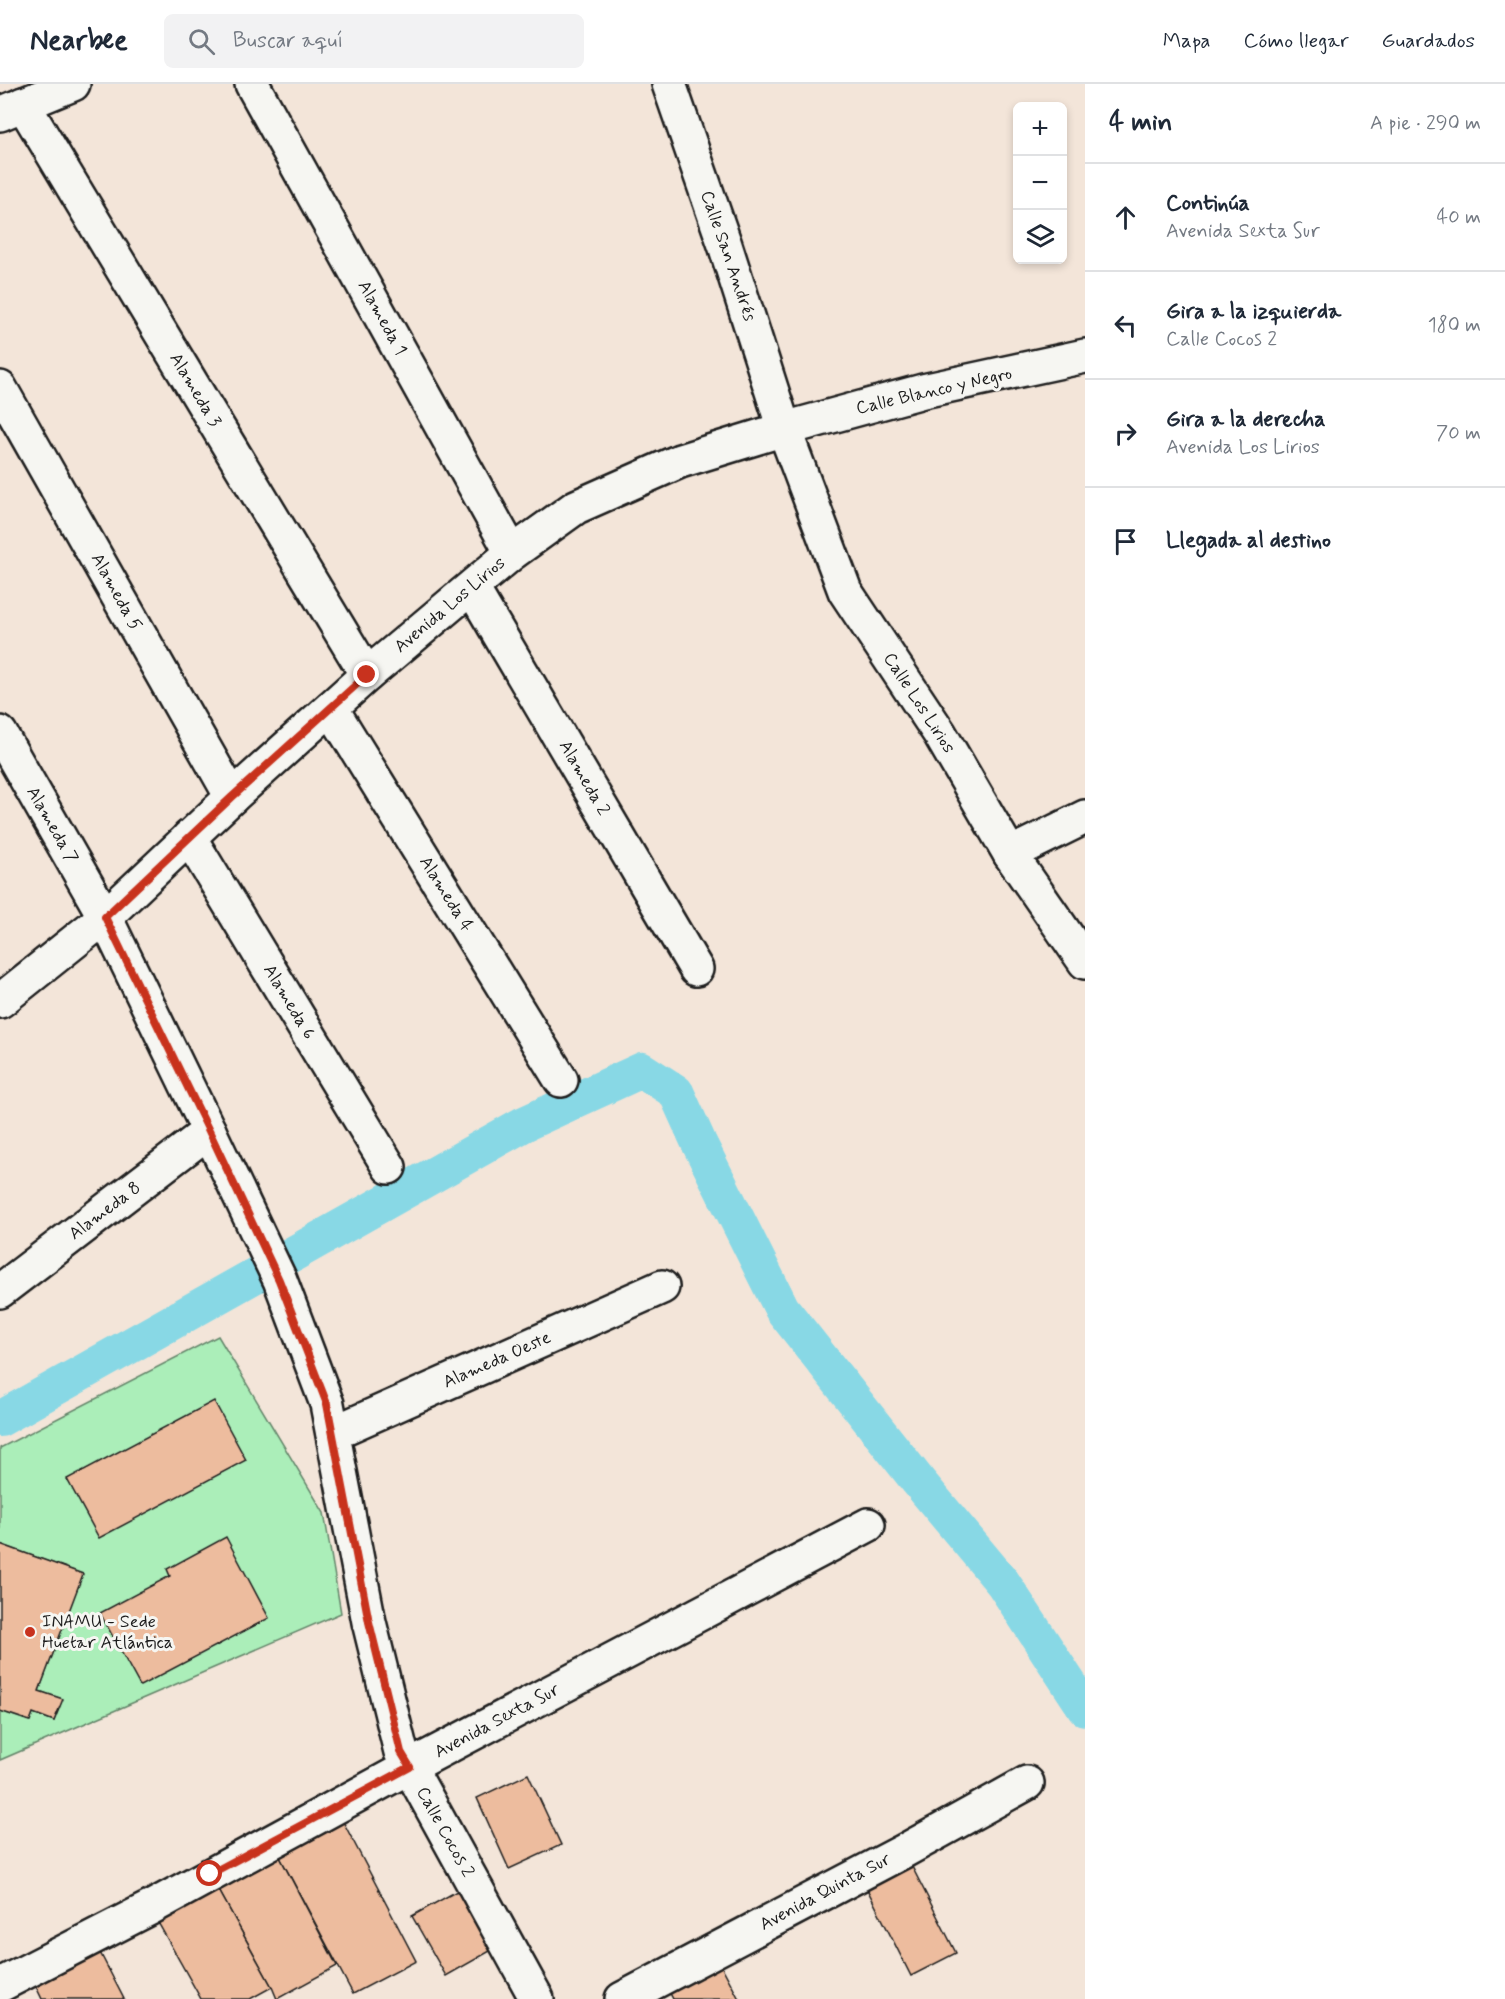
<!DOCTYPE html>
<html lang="es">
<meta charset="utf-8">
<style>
body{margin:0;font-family:Mynerve,sans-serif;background:#f2f2f3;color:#1f2937}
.controls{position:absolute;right:18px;top:18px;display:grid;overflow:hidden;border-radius:9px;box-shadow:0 3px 9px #0003}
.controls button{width:54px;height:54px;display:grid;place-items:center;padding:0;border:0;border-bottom:2px solid #e0e1e3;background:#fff;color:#1f2937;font:30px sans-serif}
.stop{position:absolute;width:18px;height:18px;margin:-14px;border:4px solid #c8321e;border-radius:50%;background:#fff}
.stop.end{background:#c8321e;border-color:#fff;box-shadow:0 2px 6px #0008}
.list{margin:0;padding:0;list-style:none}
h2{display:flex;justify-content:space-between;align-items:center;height:78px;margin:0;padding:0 24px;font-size:26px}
h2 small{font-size:20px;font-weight:400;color:#747a83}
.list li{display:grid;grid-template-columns:39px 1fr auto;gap:18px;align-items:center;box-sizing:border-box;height:108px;padding:0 24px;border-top:2px solid #e0e1e3}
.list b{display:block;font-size:22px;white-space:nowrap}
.list p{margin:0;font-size:20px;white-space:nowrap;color:#747a83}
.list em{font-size:20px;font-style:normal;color:#747a83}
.icon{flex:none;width:33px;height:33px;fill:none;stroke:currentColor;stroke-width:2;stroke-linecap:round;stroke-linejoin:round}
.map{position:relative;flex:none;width:1085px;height:1915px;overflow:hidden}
header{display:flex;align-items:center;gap:36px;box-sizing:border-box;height:84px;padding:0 30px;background:#fff;border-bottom:2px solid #e0e1e3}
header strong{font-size:28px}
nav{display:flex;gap:33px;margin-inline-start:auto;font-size:21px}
.search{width:420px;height:54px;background:#f2f2f3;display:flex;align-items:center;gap:15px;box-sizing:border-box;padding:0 21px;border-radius:9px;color:#747a83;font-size:22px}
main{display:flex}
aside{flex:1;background:#fff}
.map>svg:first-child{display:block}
.green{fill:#abeeb9;stroke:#64856a;stroke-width:1.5}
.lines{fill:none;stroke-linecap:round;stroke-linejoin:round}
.canal{stroke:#88d8e5;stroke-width:36}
.building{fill:#edbc9e;stroke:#1c1c1c;stroke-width:1.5}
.minor-casing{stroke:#1c1c1c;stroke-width:38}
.minor{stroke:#f6f6f2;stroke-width:33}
.route{stroke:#c8321e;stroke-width:8}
.poi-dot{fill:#c8321e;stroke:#f6f6f2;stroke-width:2}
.labels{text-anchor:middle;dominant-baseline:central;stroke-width:6;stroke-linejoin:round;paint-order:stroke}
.street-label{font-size:18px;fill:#1c1c1c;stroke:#f6f6f2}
.poi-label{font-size:18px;fill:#1c1c1c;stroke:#f6f6f2;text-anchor:start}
</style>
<header>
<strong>Nearbee</strong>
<div class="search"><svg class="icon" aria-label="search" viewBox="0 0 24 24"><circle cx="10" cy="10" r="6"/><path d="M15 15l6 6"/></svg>Buscar aquí</div>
<nav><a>Mapa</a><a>Cómo llegar</a><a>Guardados</a></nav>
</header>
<main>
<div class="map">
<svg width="1085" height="1915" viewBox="0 0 1085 1915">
<rect width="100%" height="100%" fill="#f3e5d9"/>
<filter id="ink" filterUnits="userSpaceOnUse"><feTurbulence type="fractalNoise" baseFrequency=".0167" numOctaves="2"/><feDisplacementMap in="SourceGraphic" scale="12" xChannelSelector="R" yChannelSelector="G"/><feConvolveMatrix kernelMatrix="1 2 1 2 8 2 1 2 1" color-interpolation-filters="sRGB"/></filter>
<g filter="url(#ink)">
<path class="green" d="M218 1252 324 1429 341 1529 0 1676V1627L29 1637 33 1629 54 1637 62 1615 39 1607 82 1490 0 1460V1364Z"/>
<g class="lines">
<path class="canal" d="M0 1335 524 1040 642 986 676 1008 699 1059 782 1225 918 1397 1003 1499 1085 1624"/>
</g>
<g class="building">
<path d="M214 1317 246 1376 99 1454 67 1395Z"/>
<path d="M226 1453 269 1534 140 1602 100 1529 170 1492 167 1485Z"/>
<path d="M0 1460 83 1490 39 1607 63 1615 54 1637 33 1629 30 1637 0 1627Z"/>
<path d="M528 1690 561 1761 509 1785 477 1714Z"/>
<path d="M336 1724 416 1877 353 1910 272 1758Z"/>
<path d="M272 1758 337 1882 277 1915 272 1903 210 1790Z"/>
<path d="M904 1767 956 1869 911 1892 859 1789Z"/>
<path d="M210 1790 272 1903 250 1915H201L150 1824Z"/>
<path d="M473 1798 506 1858 446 1892 412 1832Z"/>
<path d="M92 1853 124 1915H42L28 1886Z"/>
<path d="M713 1866 739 1915H673L662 1894Z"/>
</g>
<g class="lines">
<g class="minor-casing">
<g id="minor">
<path d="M252 0 512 469"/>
<path d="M669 0 725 161 784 345 845 507 940 650 1010 770 1085 878"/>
<path d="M23 20 367 591"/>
<path d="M0 30 73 0"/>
<path d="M0 304 232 713"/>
<path d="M472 504 696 885"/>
<path d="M331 624 561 996"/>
<path d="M0 649 105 833 209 1047 280 1196 327 1320 369 1538 401 1668 537 1915"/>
<path d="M189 753 389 1083"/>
<path d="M1010 770 1085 733"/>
<path d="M0 917 105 833 232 713 367 591 512 469 576 423 680 377 784 345 923 307 1085 272"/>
<path d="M0 1207 209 1047"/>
<path d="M333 1349 662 1203"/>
<path d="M0 1901 150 1824 409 1683 868 1441"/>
<path d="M622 1915 904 1767 1027 1699"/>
</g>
</g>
<use href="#minor" class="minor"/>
</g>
</g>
<g class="lines" filter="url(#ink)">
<path class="route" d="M210 1790 410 1683 401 1668 369 1538 327 1320 279 1196 209 1047 105 833 232 713 367 591"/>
</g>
<circle class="poi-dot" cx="30" cy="1548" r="6"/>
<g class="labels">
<g class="street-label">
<text transform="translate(728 172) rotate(71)">Calle San Andrés</text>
<text transform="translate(382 234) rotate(61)">Alameda 1</text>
<text transform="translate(195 306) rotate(59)">Alameda 3</text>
<text transform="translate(934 307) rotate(-13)">Calle Blanco y Negro</text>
<text transform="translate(116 508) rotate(61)">Alameda 5</text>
<text transform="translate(450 521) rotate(-40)">Avenida Los Lirios</text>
<text transform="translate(919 619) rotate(57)">Calle Los Lirios</text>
<text transform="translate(584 694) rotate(60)">Alameda 2</text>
<text transform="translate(52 741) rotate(60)">Alameda 7</text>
<text transform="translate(446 810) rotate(58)">Alameda 4</text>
<text transform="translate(289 918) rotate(59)">Alameda 6</text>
<text transform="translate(105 1127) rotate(-37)">Alameda 8</text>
<text transform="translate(497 1276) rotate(-24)">Alameda Oeste</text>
<text transform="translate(497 1637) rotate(-28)">Avenida Sexta Sur</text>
<text transform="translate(445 1748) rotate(61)">Calle Cocos 2</text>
<text transform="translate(825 1808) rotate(-28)">Avenida Quinta Sur</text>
</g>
<g class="poi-label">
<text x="42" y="1538">INAMU - Sede<tspan x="42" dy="21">Huetar Atlántica</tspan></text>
</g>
</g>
</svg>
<div class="controls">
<button>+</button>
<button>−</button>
<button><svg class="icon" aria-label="layers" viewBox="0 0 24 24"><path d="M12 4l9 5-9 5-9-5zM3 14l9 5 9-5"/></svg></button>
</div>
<div class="stop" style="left:210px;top:1790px"></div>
<div class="stop end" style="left:367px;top:591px"></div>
</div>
<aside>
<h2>4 min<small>A pie · 290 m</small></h2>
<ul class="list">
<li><svg class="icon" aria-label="ahead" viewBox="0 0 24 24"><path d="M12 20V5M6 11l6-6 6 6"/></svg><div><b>Continúa</b><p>Avenida Sexta Sur</p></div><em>40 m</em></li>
<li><svg class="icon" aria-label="left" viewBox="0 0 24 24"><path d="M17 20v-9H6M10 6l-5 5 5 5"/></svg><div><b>Gira a la izquierda</b><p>Calle Cocos 2</p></div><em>180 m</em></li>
<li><svg class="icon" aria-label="right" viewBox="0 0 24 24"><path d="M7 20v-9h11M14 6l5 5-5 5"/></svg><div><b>Gira a la derecha</b><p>Avenida Los Lirios</p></div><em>70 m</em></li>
<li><svg class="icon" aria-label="arrive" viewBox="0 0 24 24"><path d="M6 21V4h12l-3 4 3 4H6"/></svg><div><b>Llegada al destino</b></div></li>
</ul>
</aside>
</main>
